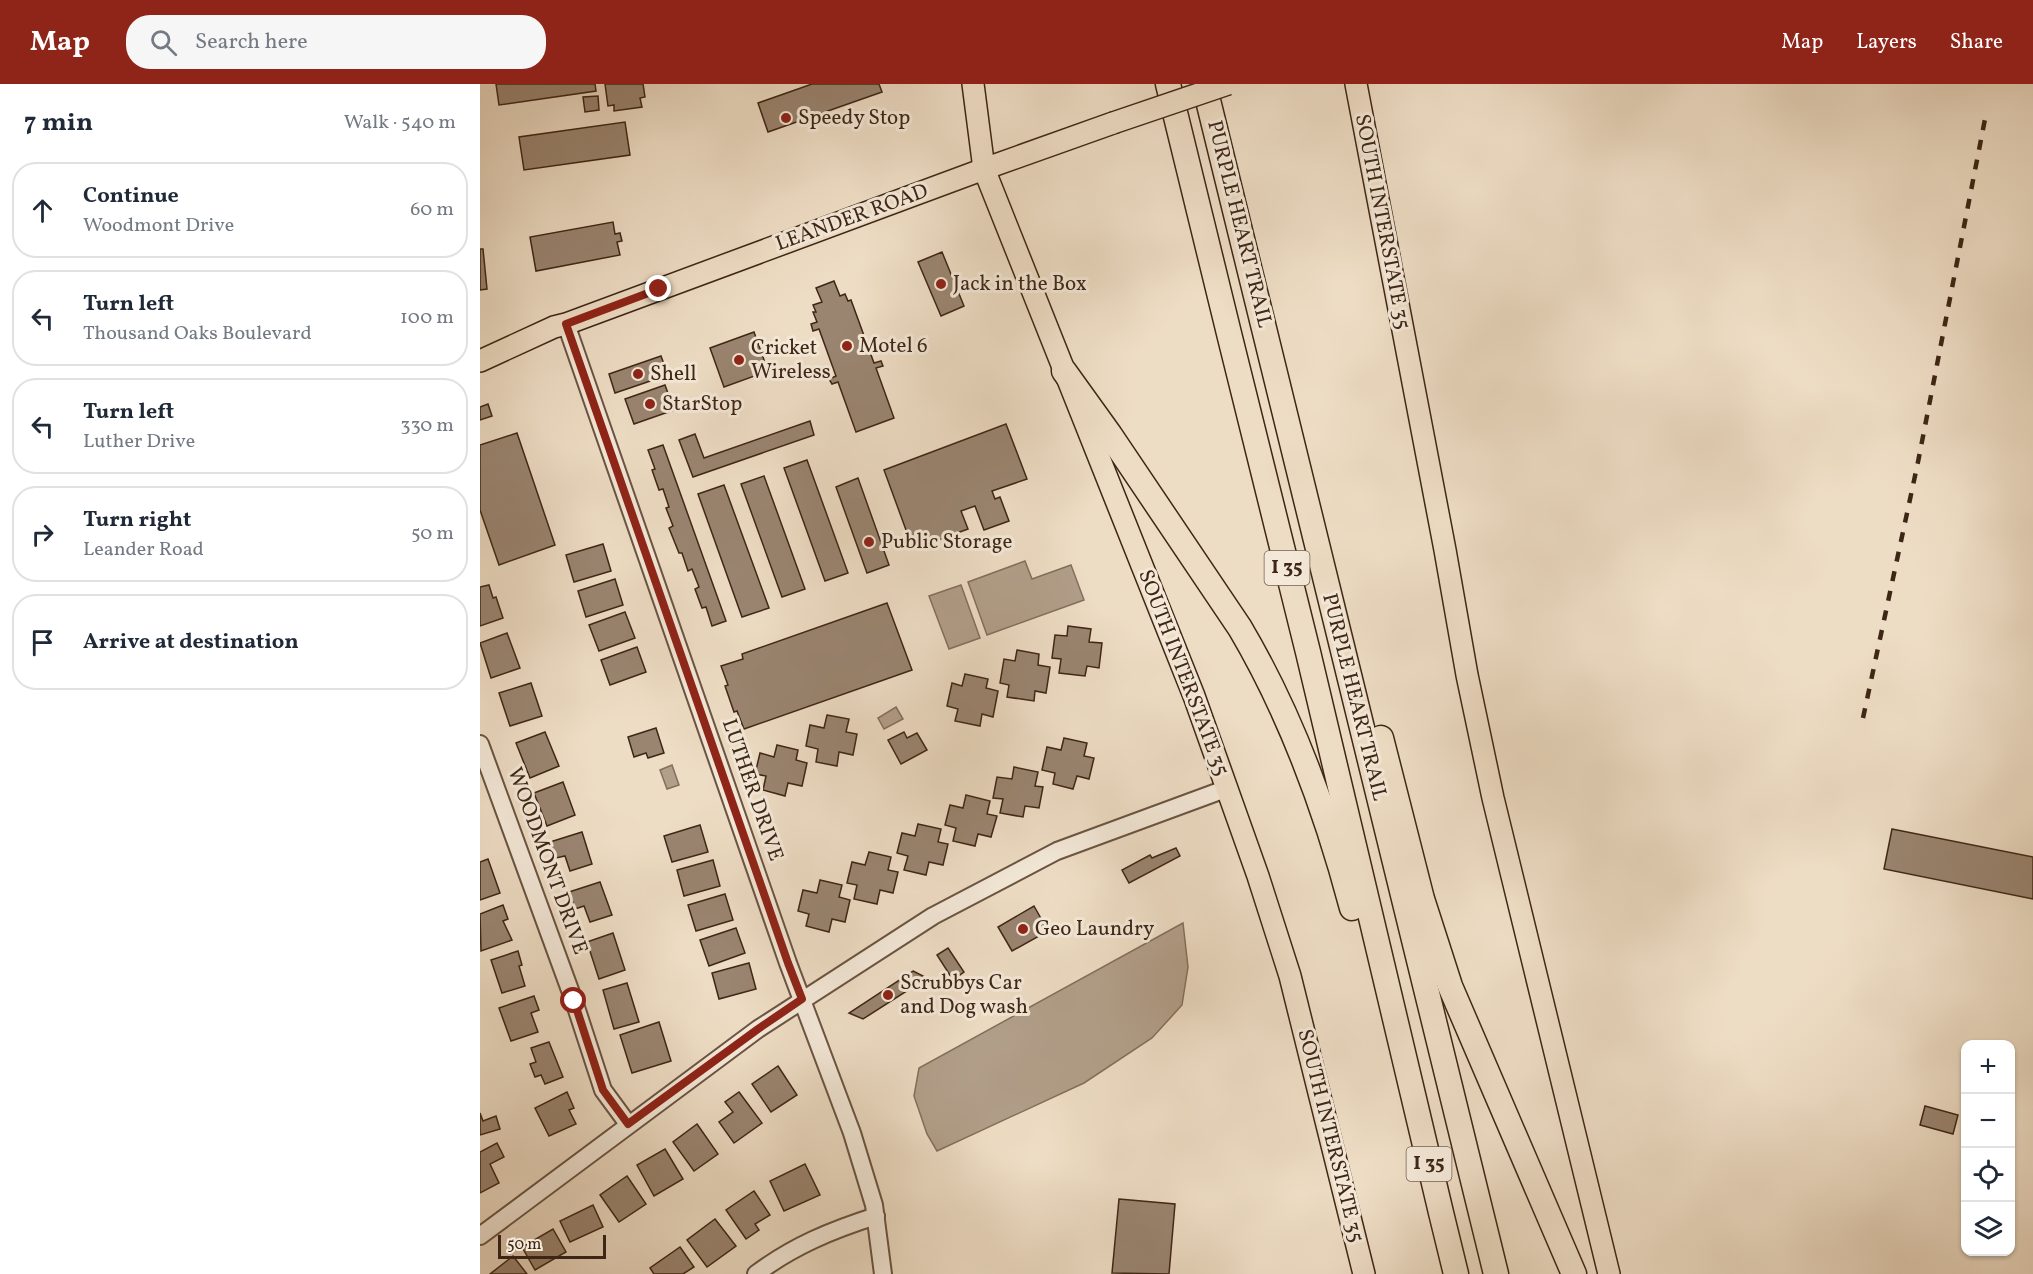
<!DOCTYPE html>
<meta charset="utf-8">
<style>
body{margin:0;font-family:Vollkorn,serif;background:#f6f6f7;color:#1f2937}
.controls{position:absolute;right:18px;bottom:18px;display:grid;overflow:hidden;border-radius:12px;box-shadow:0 2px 4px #0004}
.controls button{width:54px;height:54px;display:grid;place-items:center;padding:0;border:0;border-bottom:2px solid #e0e1e3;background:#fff;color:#1f2937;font:30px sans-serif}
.scale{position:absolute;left:18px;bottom:15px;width:108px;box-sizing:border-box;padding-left:6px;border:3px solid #3e2616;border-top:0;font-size:16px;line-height:21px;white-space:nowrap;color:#3e2616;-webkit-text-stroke:4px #f4e9d9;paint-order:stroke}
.stop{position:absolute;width:18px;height:18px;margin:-14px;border:4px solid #8f2418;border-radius:50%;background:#fff}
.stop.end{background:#8f2418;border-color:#fff;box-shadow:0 2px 6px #0008}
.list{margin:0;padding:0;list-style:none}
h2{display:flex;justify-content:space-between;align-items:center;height:78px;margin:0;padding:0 24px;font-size:26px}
h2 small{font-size:20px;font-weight:400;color:#747a83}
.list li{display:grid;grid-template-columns:39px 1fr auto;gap:18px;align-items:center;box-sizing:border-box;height:96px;margin:0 12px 12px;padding:0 12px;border:2px solid #e0e1e3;border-radius:24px}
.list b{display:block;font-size:22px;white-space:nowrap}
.list p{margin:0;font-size:20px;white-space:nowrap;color:#747a83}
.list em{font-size:20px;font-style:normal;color:#747a83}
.icon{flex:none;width:33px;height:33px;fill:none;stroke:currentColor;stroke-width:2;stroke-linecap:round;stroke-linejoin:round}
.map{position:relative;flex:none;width:1553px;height:1190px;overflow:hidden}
header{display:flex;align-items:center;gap:36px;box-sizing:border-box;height:84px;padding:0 30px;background:#8f2418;color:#fff}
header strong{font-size:28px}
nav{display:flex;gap:33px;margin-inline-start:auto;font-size:21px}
.search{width:420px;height:54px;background:#f6f6f7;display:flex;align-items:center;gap:15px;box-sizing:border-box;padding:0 21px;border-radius:24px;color:#747a83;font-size:22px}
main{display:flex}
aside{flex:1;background:#fff}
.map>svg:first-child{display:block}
.water{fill:#b29f8a;stroke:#846f5c;stroke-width:1.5}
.building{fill:#9a8571;stroke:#3e2616;stroke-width:1.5}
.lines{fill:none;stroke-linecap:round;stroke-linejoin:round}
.minor-casing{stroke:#6a5442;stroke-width:20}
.major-casing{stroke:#3e2616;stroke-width:24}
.highway-casing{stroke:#3e2616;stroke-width:27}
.minor{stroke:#f4e9d9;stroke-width:16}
.major{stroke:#eeddc5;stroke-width:21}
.highway{stroke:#eeddc5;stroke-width:24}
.rail{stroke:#3e2616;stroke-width:4.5;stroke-dasharray:10 10;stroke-linecap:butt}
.major-bridge-casing{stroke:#3e2616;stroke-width:24;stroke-linecap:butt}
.major-bridge{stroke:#eeddc5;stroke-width:21}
.route{stroke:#8f2418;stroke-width:8}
.poi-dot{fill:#8f2418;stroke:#f4e9d9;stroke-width:2}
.labels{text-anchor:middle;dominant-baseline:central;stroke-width:6;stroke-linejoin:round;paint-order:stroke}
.shield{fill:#f4e9d9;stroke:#756050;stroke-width:1.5}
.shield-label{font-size:20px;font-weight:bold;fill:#3e2616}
.poi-label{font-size:21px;fill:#3e2616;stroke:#f4e9d9;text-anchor:start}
.street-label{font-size:21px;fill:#3e2616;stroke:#f4e9d9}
</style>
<header>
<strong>Map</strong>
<div class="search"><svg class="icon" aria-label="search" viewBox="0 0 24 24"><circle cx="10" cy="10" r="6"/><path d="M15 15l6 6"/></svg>Search here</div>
<nav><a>Map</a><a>Layers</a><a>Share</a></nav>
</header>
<main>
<aside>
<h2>7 min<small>Walk · 540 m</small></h2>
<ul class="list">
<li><svg class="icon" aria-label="ahead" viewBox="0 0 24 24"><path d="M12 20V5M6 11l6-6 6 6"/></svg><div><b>Continue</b><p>Woodmont Drive</p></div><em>60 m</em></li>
<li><svg class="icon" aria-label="left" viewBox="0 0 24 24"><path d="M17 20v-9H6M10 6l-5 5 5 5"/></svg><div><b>Turn left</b><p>Thousand Oaks Boulevard</p></div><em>100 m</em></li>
<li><svg class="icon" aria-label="left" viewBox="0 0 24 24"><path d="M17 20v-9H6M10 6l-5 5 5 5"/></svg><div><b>Turn left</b><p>Luther Drive</p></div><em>330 m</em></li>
<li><svg class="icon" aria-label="right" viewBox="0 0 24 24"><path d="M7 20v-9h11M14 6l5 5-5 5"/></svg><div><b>Turn right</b><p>Leander Road</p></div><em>50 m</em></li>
<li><svg class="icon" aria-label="arrive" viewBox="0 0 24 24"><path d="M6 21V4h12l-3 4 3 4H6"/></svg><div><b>Arrive at destination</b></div></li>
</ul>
</aside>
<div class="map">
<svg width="1553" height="1190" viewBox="0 0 1553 1190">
<rect width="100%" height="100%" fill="#eeddc5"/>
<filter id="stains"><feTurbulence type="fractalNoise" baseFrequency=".00333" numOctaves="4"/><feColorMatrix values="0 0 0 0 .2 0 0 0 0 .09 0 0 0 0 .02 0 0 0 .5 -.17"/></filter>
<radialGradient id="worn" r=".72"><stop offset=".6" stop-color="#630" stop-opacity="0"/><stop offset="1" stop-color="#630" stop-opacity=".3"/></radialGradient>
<g class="water">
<path d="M545 477 552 495 591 481 604 516 507 551 488 498Z"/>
<path d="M481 501 500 554 469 565 449 512Z"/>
<path d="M416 623 423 635 404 645 398 634Z"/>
<path d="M192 681 199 701 187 705 180 686Z"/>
<path d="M703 839 708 883 702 921 672 954 604 999 457 1067 447 1050 434 1012 439 984Z"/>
</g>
<g class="building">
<path d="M16 0H115L116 7 19 21Z"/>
<path d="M125 0H163L165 13 160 14 162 23 134 27V21L128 22Z"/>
<path d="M332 0H399L402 8 288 48 278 19Z"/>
<path d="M118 12 119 26 105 28 103 13Z"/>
<path d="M145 38 150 71 44 86 39 53Z"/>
<path d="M133 138 135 150 140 149 142 157 137 158 140 171 56 187 50 153Z"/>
<path d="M0 165H3L7 205 0 206Z"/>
<path d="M462 168 484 222 461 232 438 178Z"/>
<path d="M354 197 360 212 365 210 368 217 371 216 394 279 401 277 403 282 396 284 414 334 376 348 358 298 352 300 349 295 356 292 339 245 333 247 331 240 337 238 333 228H336L333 221 342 218 336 204Z"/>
<path d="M274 248 288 287 244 303 230 264Z"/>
<path d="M181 272 188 291 135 309 129 290Z"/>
<path d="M185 301 194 326 154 340 145 315Z"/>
<path d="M8 320 12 332 0 336V323Z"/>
<path d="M330 337 334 351 213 393 199 356 215 350 224 374Z"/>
<path d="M526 340 547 395 512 407 515 415 520 413 529 437 504 446 495 422 481 427 488 445 433 465 404 386Z"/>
<path d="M37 349 75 461 19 481 0 426V361Z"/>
<path d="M183 361 246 537 232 542 226 523 222 524 215 505 219 503 212 485 208 487 202 469H199L189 444 193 442 186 424 189 423 183 405 179 406 172 386 175 385 168 366Z"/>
<path d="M327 376 368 489 345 497 304 384Z"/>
<path d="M284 392 325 505 302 513 261 400Z"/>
<path d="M378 394 409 481 387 489 356 403Z"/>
<path d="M244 401 289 524 262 533 218 410Z"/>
<path d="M123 460 131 487 94 498 86 471Z"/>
<path d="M135 495 143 521 106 533 98 507Z"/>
<path d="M9 501 13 514 16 513 23 534 0 542V503Z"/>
<path d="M407 519 432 586 264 645 257 627 254 628 245 602 248 601 241 582 263 575 262 570Z"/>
<path d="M145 528 155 554 119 567 109 541Z"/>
<path d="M588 542 611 545 609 558 622 559 619 584 607 582 605 592 579 589 581 575 572 574 575 551 587 552Z"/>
<path d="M27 549 40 584 11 594 0 559Z"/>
<path d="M157 563 166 588 130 601 121 576Z"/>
<path d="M537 566 559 570 558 581 570 583 566 609 555 607 554 617 527 613 529 601 520 599 524 575 535 577Z"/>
<path d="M485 590 508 595 506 604 518 607 513 633 502 630 500 642 475 637 478 625 467 622 472 599 482 602Z"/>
<path d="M51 599 62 632 30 642 19 609Z"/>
<path d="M347 631 369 635 366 648 377 650 373 671 359 668 357 682 336 678 338 665 326 662 330 641 344 644Z"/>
<path d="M176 644 184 669 168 674 166 669 154 673 148 653Z"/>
<path d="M65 648 79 682 50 694 36 659Z"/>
<path d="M424 648 427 654 437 649 447 666 421 680 408 656Z"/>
<path d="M584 654 607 659 604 672 614 674 609 695 597 692 593 705 573 700 575 689 562 686 567 663 581 666Z"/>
<path d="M297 661 318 666 316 676 327 679 322 702 308 699 305 712 283 706 286 692 275 690 280 669 294 673Z"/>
<path d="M534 683 558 688 555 702 563 703 559 724 545 722 543 733 520 729 523 715 513 714 517 693 532 695Z"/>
<path d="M83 698 95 731 67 742 54 709Z"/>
<path d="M486 711 510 717 507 730 517 732 511 753 498 750 495 762 473 757 476 744 465 741 470 721 483 724Z"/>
<path d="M438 740 461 745 458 758 468 760 463 781 449 778 446 791 424 786 428 772 417 769 422 749 435 752Z"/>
<path d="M220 741 228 768 192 778 184 752Z"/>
<path d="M1412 745 1553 773V815L1404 785Z"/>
<path d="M102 748 112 780 90 787 85 772 76 774 70 758Z"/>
<path d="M696 764 700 772 649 799 642 786 670 771 672 774Z"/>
<path d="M389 768 411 773 408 786 418 788 413 809 400 806 397 820 374 815 377 801 367 799 372 778 385 781Z"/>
<path d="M8 775 20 809 0 816V778Z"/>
<path d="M233 776 240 802 204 812 197 786Z"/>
<path d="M340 796 362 801 359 813 370 816 365 838 352 835 349 848 326 842 329 830 318 827 323 806 337 809Z"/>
<path d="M120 798 132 831 110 838 104 822 95 825 89 808Z"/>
<path d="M245 810 253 836 216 847 208 821Z"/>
<path d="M23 821 28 835 23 837 32 856 1 867 0 830Z"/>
<path d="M554 822 568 847 532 867 518 843Z"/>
<path d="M256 844 265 869 229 882 220 856Z"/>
<path d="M133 849 145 886 119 895 107 858Z"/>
<path d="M468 864 484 888 473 896 457 871Z"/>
<path d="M38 867 42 881 39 882 45 902 22 909 11 876Z"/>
<path d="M269 879 276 905 239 915 232 889Z"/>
<path d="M433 887 447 894 383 935 369 929Z"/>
<path d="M147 899 159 938 134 945 123 906Z"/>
<path d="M54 912 59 926 51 929 58 948 31 957 19 924Z"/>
<path d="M179 938 191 977 152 989 140 951Z"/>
<path d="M69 958 83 993 65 1000 61 991 55 993 50 980 56 978 51 964Z"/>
<path d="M298 982 317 1011 291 1028 272 1000Z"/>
<path d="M87 1008 94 1024 89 1026 96 1040 69 1052 55 1024Z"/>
<path d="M259 1008 282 1039 254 1059 239 1038 253 1028 245 1018Z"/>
<path d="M1445 1022 1478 1031 1473 1050 1440 1041Z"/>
<path d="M0 1029 3 1037 16 1032 20 1045 0 1051Z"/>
<path d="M217 1040 238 1070 214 1087 193 1058Z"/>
<path d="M17 1059 24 1073 10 1080 19 1099 0 1109V1068Z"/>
<path d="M185 1065 203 1095 174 1112 157 1081Z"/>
<path d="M325 1080 340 1111 304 1127 290 1097Z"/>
<path d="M147 1092 166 1120 139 1138 120 1111Z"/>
<path d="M274 1107 290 1131 275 1140 279 1146 266 1155 246 1126Z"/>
<path d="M639 1115 695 1120 689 1190 632 1189Z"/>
<path d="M113 1121 123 1143 90 1158 80 1137Z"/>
<path d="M235 1135 256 1162 227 1183 207 1156Z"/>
<path d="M73 1145 86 1168 55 1186 42 1163Z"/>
<path d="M200 1163 214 1183 203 1190H174L170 1184Z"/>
<path d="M33 1172 47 1190H10Z"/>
</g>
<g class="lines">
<g class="minor-casing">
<g id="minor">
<path d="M86 240 308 879 372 1049 394 1121 403 1190"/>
<path d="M0 660 94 917 123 1006 148 1040"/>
<path d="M0 1152 278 945 453 832 577 767 748 704"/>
<path d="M276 1190C313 1162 352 1146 396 1132"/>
</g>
</g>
<g class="major-casing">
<g id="major">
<path d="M493 0 504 85 714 612 778 792 810 892 884 1190"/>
<path d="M876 0 965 466 987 591 1013 714 1129 1190"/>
<path d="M0 277 74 243 86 240 504 85 633 39"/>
</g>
</g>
<g class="highway-casing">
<g id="highway">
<path d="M688 0C733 190 782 378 828 568 878 775 925 983 976 1190"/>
<path d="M724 0 1016 1190"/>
<path d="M584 287 630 351 760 544C812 632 846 726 872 824"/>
<path d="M901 654 942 815 970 902 1094 1190"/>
</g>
</g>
<use href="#minor" class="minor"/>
<use href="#major" class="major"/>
<use href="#highway" class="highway"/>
<path class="rail" d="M1383 634 1438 378 1506 30"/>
<g class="major-bridge-casing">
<path id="major-bridge" d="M633 39 748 0"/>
</g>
<use href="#major-bridge" class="major-bridge"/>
</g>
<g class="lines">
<path class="route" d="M94 917 123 1006 148 1040 278 945 322 915 308 879 86 240 179 205"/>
</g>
<g class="poi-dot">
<circle cx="306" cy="34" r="6"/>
<circle cx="461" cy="200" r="6"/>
<circle cx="367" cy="262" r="6"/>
<circle cx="259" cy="276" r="6"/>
<circle cx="158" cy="290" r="6"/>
<circle cx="170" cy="320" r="6"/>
<circle cx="389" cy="458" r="6"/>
<circle cx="543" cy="845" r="6"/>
<circle cx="408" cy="911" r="6"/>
</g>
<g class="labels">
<g class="shield">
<rect x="784.5" y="467" width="45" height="34" rx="4.5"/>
<rect x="926.5" y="1063" width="45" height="34" rx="4.5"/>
</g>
<g class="shield-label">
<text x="807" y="484">I 35</text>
<text x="949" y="1080">I 35</text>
</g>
<g class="poi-label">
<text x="318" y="34">Speedy Stop</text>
<text x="473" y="200">Jack in the Box</text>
<text x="379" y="262">Motel 6</text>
<text x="271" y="264">Cricket<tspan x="271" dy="24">Wireless</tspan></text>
<text x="170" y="290">Shell</text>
<text x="182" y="320">StarStop</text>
<text x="401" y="458">Public Storage</text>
<text x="555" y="845">Geo Laundry</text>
<text x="420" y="899">Scrubbys Car<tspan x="420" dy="24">and Dog wash</tspan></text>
</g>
<g class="street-label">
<text transform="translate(372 134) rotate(-20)">LEANDER ROAD</text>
<text transform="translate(902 138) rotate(79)">SOUTH INTERSTATE 35</text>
<text transform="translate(759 140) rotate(76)">PURPLE HEART TRAIL</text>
<text transform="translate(703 589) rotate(69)">SOUTH INTERSTATE 35</text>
<text transform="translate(874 613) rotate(76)">PURPLE HEART TRAIL</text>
<text transform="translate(272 706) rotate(71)">LUTHER DRIVE</text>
<text transform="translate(67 777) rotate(70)">WOODMONT DRIVE</text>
<text transform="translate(850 1052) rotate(76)">SOUTH INTERSTATE 35</text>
</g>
</g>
<rect width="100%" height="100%" filter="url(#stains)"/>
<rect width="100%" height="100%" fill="url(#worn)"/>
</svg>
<div class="controls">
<button>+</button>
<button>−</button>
<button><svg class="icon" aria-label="locate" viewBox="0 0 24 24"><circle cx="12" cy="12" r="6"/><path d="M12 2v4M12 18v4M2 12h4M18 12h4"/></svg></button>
<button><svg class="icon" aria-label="layers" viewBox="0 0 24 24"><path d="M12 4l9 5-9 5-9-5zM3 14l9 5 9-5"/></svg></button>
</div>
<div class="scale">50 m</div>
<div class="stop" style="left:94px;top:917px"></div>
<div class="stop end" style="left:179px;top:205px"></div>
</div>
</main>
